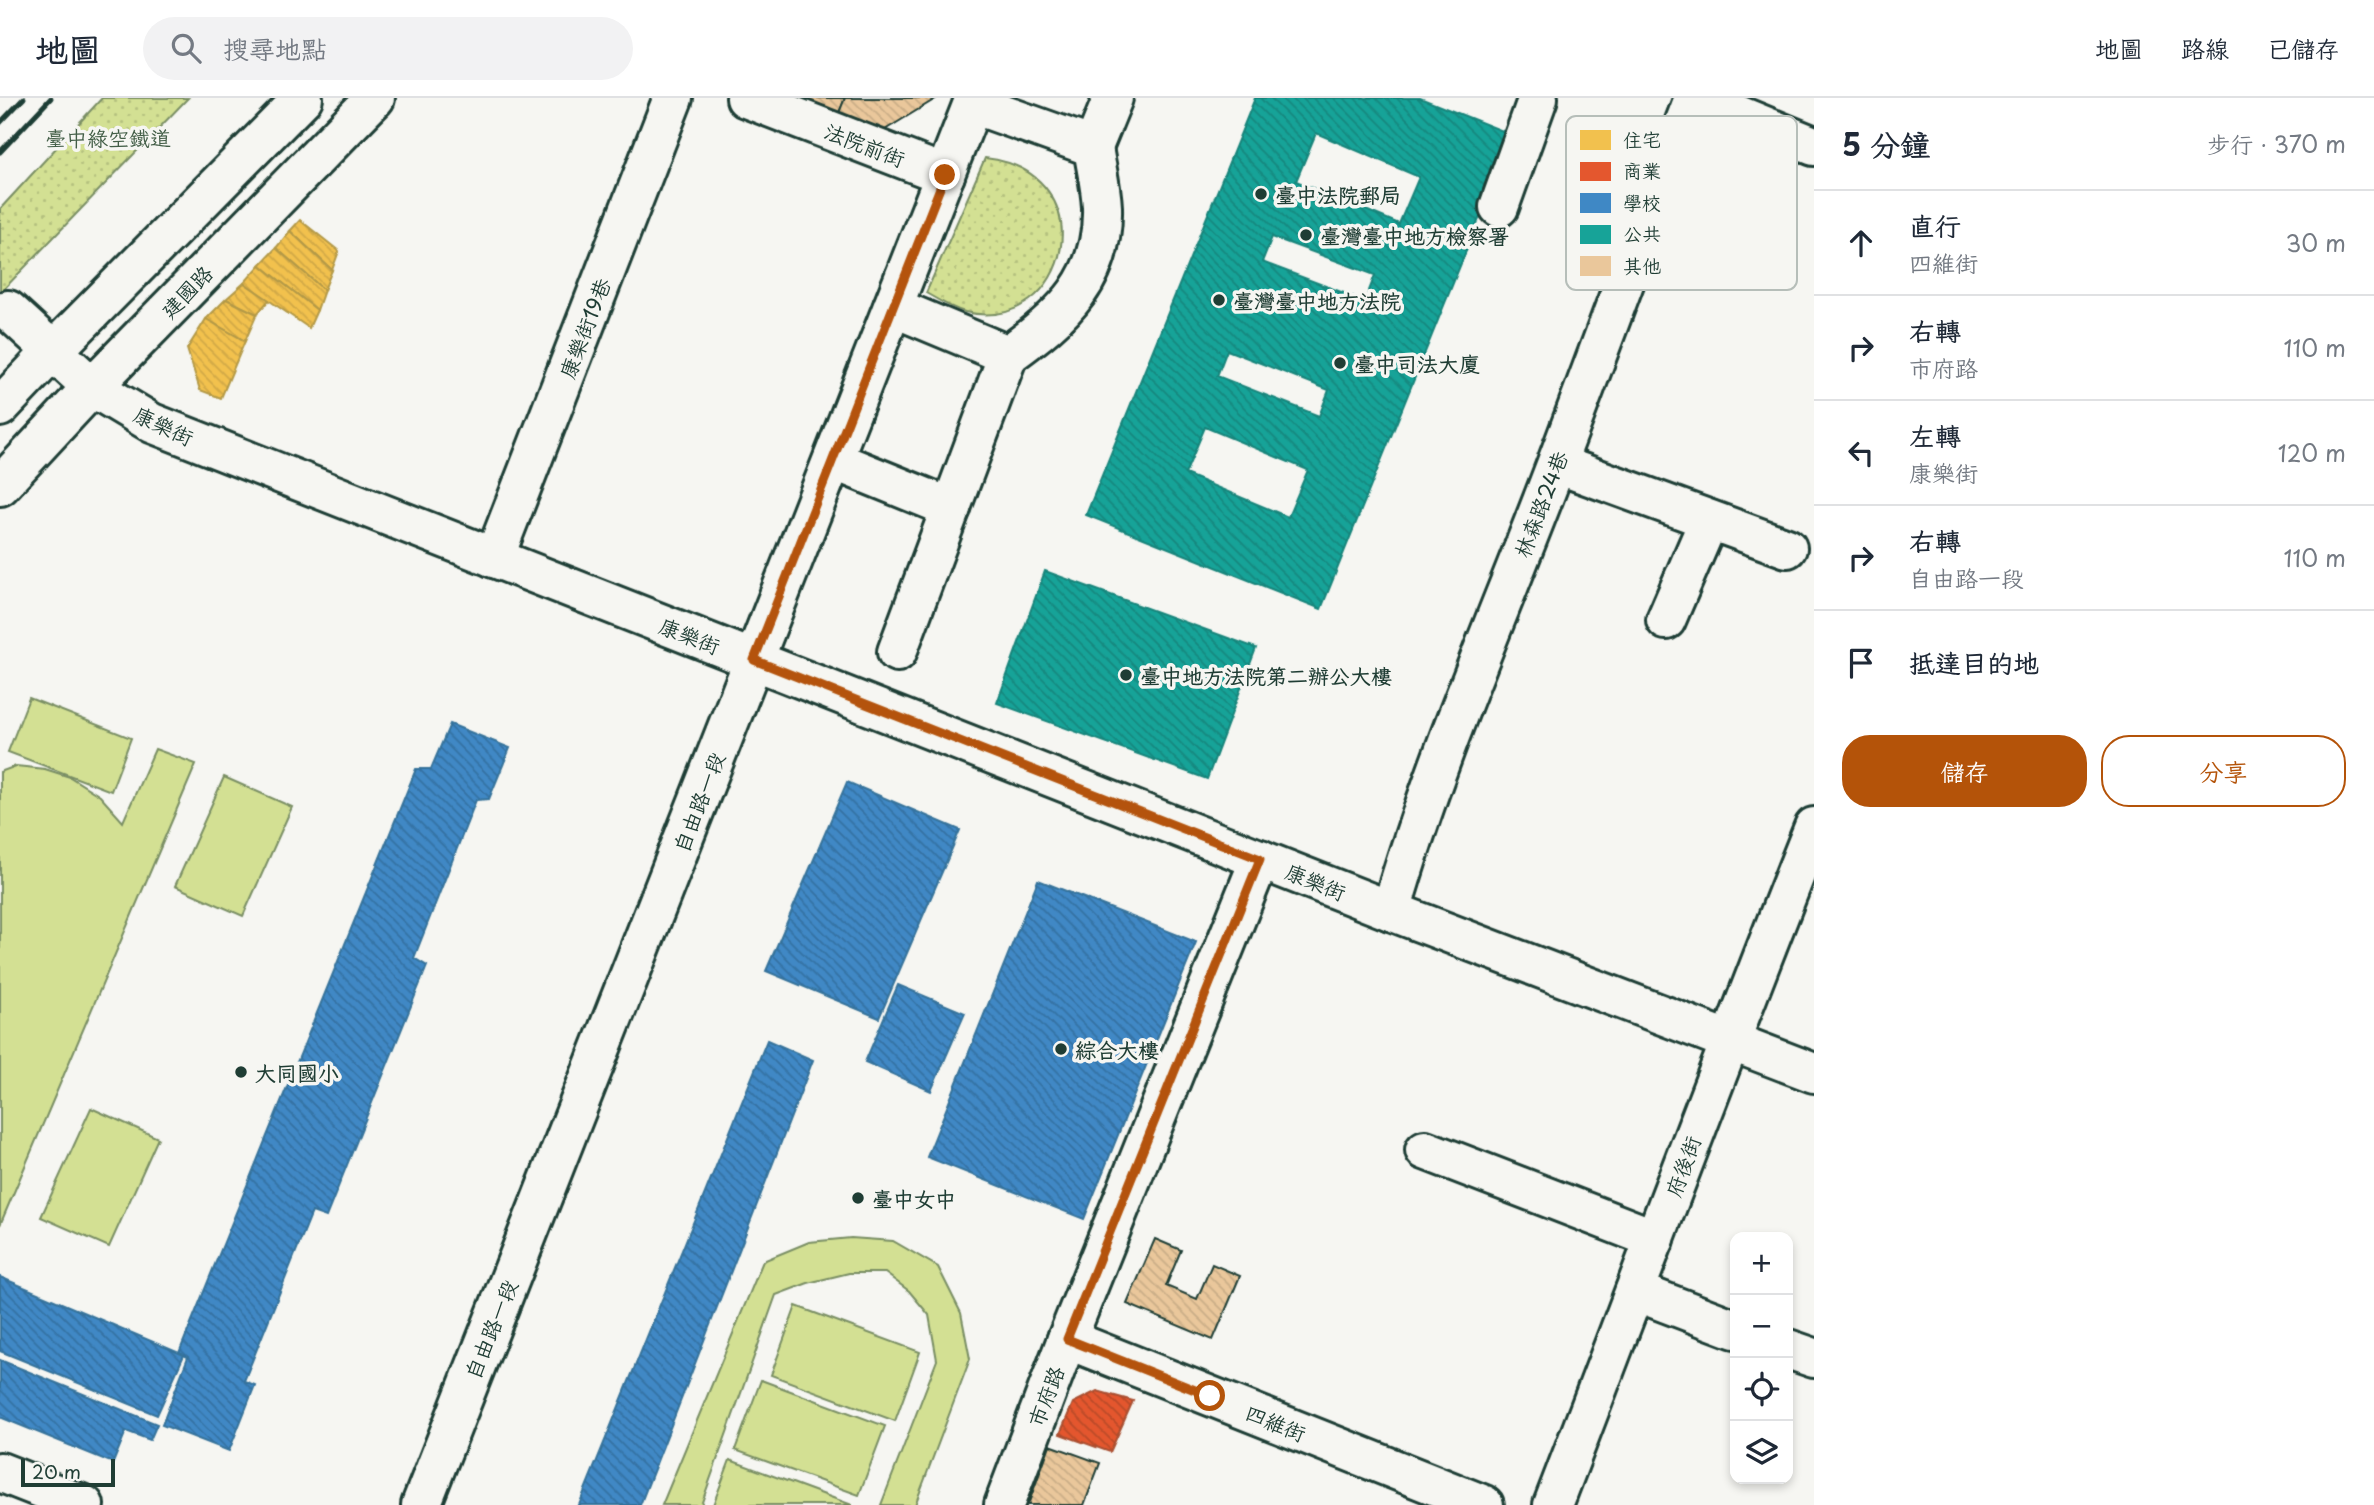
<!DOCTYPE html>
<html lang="zh-TW">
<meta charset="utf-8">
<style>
body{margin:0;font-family:"Playpen Sans","LXGW WenKai TC",sans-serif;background:#f2f2f3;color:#1f2937}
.controls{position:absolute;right:21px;bottom:21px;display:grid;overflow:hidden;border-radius:14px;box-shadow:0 4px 10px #0003}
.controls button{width:63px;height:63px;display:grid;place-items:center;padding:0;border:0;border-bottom:2px solid #e0e1e3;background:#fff;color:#1f2937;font:35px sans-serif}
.scale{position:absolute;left:21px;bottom:18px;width:94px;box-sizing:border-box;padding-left:7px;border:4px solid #1f3d34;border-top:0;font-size:19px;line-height:24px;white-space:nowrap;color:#1f3d34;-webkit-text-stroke:5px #f6f6f2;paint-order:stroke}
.stop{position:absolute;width:21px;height:21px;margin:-16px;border:5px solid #b45309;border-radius:50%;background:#fff}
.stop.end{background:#b45309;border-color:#fff;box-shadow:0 2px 7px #0008}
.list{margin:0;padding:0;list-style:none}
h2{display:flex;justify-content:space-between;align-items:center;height:91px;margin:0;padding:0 28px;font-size:30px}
h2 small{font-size:23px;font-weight:400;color:#747a83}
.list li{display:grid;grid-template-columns:46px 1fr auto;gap:21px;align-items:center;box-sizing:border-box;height:105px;padding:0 28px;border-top:2px solid #e0e1e3}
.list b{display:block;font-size:26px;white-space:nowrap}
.list p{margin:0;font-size:23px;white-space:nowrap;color:#747a83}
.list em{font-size:23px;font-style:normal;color:#747a83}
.actions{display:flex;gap:14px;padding:21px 28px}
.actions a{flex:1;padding:16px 0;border:2px solid #b45309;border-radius:28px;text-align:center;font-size:24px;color:#b45309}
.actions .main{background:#b45309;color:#fff}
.icon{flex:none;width:38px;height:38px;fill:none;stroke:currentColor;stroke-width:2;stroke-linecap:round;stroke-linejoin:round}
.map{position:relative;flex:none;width:1814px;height:1407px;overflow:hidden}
header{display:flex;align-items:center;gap:42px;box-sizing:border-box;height:98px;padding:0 35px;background:#fff;border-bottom:2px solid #e0e1e3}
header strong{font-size:33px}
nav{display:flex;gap:38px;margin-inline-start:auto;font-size:24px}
.search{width:490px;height:63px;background:#f2f2f3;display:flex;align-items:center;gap:18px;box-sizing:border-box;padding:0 24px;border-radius:38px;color:#747a83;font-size:26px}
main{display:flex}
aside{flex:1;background:#fff}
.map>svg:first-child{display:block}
.grass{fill:#d3e093;stroke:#798e64;stroke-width:2}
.park{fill:url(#park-dots);stroke:#798e64;stroke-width:2}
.homes{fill:url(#homes-back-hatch);stroke:#b39946;stroke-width:2}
.shops{fill:url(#shops-back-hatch);stroke:#a94f30;stroke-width:2}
.schools{fill:url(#schools-back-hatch);stroke:#35729a;stroke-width:2}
.public{fill:url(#public-back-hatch);stroke:#19847a;stroke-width:2;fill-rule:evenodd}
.building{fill:url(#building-back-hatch);stroke:#1f3d34;stroke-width:2}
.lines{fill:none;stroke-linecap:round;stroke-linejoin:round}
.minor-casing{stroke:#1f3d34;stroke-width:44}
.major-casing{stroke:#1f3d34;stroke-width:44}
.minor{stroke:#f6f6f2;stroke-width:38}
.major{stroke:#f6f6f2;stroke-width:38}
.rail{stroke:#1f3d34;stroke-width:5}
.route{stroke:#b45309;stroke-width:9}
.poi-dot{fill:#1f3d34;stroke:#f6f6f2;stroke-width:2.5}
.labels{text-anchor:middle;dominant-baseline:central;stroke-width:7;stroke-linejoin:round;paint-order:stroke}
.park-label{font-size:21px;fill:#435e47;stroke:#f6f6f2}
.street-label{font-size:21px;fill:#1f3d34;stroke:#f6f6f2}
.poi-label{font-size:21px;font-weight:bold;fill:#1f3d34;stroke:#f6f6f2;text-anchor:start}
.key{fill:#f6f6f2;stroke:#b6beb9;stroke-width:2}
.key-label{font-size:19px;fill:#1f3d34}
</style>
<header>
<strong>地圖</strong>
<div class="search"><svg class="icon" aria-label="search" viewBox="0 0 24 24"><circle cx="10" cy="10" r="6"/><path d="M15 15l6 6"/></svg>搜尋地點</div>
<nav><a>地圖</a><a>路線</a><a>已儲存</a></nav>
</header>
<main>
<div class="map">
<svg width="1814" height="1407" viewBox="0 0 1814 1407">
<defs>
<pattern id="park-dots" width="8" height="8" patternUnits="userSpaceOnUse" patternTransform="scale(1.75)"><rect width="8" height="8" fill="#d3e093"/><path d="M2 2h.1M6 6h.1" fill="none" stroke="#b5c17f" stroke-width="1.8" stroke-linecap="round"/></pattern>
<pattern id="homes-back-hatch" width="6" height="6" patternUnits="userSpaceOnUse" patternTransform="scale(1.75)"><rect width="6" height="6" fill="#f2c14e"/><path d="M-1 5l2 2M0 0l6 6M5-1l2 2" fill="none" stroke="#cfa745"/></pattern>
<pattern id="shops-back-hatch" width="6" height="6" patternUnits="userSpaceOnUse" patternTransform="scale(1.75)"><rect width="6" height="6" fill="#e4572e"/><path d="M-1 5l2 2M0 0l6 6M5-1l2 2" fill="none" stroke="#b84928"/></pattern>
<pattern id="schools-back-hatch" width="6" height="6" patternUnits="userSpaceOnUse" patternTransform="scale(1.75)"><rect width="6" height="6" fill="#3f88c5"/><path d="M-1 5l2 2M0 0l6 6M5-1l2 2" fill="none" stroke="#3470a1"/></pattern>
<pattern id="public-back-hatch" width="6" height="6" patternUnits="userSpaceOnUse" patternTransform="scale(1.75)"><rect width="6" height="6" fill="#17a398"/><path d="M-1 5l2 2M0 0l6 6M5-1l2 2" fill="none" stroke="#14867d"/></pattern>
<pattern id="building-back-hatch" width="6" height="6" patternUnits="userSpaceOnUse" patternTransform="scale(1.75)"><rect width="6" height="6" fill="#eac79b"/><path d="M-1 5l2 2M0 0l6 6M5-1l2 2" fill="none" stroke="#c8ac86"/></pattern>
</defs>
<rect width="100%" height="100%" fill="#f6f6f2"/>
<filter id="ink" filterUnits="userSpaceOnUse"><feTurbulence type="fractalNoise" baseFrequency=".0143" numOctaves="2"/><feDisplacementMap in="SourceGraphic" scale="14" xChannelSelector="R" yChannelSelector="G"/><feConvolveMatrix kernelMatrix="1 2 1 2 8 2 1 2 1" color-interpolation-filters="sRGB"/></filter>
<g filter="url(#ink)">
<g class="grass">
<path d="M29 600 131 640 111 693 8 654Z"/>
<path d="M155 651 196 666 0 1127V674L16 668 45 671 70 679 100 698 123 724Z"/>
<path d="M224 679 292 709 243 818 175 788Z"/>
<path d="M91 1010 158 1040 109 1149 41 1119Z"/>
<path d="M851 1140 893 1143 938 1169 961 1215 970 1261 915 1407H881L937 1262 929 1217 909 1193 885 1175H849L808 1185 776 1197 701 1407H662L763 1163 809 1144Z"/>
<path d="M796 1208 920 1254 895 1323 771 1277Z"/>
<path d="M761 1282 885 1328 859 1397 735 1352Z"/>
<path d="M730 1362 852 1407H713Z"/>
</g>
<g class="park">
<path d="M102 0H188L0 195V111Z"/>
<path d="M985 60C1107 74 1071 238 965 214 951 210 938 202 926 195Z"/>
</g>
<g class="homes">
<path d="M300 122 339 153 332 172 290 133Z"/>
<path d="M290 133 332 172 324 192 276 150Z"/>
<path d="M276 150 324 192 317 212 260 167Z"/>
<path d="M260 167 317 212 309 230 244 185Z"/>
<path d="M244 185 269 202 257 216 226 201Z"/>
<path d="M226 201 257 216 245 243 206 221Z"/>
<path d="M206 221 245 243 221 300 200 292 187 251Z"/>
</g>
<path class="shops" d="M1097 1293 1133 1303 1110 1354 1060 1336 1073 1305Z"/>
<g class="schools">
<path d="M450 626 510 650 489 701 476 702 414 860 427 868 326 1119 312 1114 244 1283 255 1287 229 1353 162 1327 188 1259 179 1255 416 671H431Z"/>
<path d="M847 684 960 732 879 920 766 873Z"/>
<path d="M1038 782 1196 844 1084 1121 927 1059Z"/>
<path d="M898 887 965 915 931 993 865 964Z"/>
<path d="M767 942 813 962 640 1407H579Z"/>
<path d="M0 1179 184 1257 157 1317 0 1253Z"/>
<path d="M0 1262 157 1326 150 1342 126 1333 113 1365 0 1319Z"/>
</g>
<g class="public">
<path d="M1255 0H1420L1513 37 1321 511 1086 417ZM1316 35 1419 79 1399 126 1296 83ZM1272 139 1375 177 1365 203 1262 164ZM1227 252 1329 292 1319 318 1217 278ZM1205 329 1308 372 1288 419 1185 376Z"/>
<path d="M1045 473 1256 550 1207 681 997 605Z"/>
</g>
<g class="building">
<path d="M787 0H845L835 25Z"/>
<path d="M845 0H937L875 38 835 25Z"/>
<path d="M1155 1141 1181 1152 1166 1188 1197 1201 1212 1166 1240 1178 1213 1242 1127 1206Z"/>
<path d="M1050 1347 1100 1365 1084 1407H1028Z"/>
</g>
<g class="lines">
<g class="minor-casing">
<g id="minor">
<path d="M746 0 945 77"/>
<path d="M1696 0 1814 48"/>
<path d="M1093 49 1113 0"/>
<path d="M1499 109 1538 0"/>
<path d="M893 209 1008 257C1063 218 1104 181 1102 109 1101 89 1096 69 1093 49L973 6"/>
<path d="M8 212 92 289 152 325 1391 813 1814 975"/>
<path d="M0 309 52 254 303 0"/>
<path d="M833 362 951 410"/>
<path d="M1557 366 1787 450"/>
<path d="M0 388 92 289 375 0"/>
<path d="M494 460 673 0"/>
<path d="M1666 522 1709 422"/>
<path d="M897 554 1008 257"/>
<path d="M1391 813C1435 660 1500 515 1556 367 1602 244 1647 122 1694 0"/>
<path d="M1425 1052 1655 1141"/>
<path d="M1635 1193 1735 1231"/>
<path d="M1067 1241 1484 1407"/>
<path d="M1788 1251 1814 1260"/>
<path d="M0 1374 84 1407"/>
<path d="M1004 1407 1067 1241 1260 761"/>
<path d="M1553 1407C1640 1181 1724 954 1814 729"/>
</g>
</g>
<g class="major-casing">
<path id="major" d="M421 1407 975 0"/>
</g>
<use href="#minor" class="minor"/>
<use href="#major" class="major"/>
<g class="rail">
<path d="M0 25 24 0"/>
<path d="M0 54 51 0"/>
</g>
</g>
</g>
<g class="lines" filter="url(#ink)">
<path class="route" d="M945 77 754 562 1260 761 1067 1241 1210 1298"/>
</g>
<g class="poi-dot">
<circle cx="1261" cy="96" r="7"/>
<circle cx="1306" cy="137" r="7"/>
<circle cx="1219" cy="202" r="7"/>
<circle cx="1340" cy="265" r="7"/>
<circle cx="1126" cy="577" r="7"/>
<circle cx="1061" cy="951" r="7"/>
<circle cx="241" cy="974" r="7"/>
<circle cx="858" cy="1100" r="7"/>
</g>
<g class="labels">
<g class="park-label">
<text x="108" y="39">臺中綠空鐵道</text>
</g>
<g class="street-label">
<text transform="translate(865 46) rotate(21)">法院前街</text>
<text transform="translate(186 193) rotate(-46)">建國路</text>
<text transform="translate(584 230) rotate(-69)">康樂街19巷</text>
<text transform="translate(164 327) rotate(25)">康樂街</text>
<text transform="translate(1540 406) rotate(-69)">林森路24巷</text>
<text transform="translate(690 537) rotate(21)">康樂街</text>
<text transform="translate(698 704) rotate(-69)">自由路一段</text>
<text transform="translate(1316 783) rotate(22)">康樂街</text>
<text transform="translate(1682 1068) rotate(-70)">府後街</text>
<text transform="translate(490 1231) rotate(-68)">自由路一段</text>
<text transform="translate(1045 1298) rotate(-69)">市府路</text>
<text transform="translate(1276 1324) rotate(22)">四維街</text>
</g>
<g class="poi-label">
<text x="1275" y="96">臺中法院郵局</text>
<text x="1320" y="137">臺灣臺中地方檢察署</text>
<text x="1233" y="202">臺灣臺中地方法院</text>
<text x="1354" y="265">臺中司法大廈</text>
<text x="1140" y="577">臺中地方法院第二辦公大樓</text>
<text x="1075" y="951">綜合大樓</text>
<text x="255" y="974">大同國小</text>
<text x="872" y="1100">臺中女中</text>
</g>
</g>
<rect x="1566" y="18" width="231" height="174" rx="10" class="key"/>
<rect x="1580" y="32" width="31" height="20" fill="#f2c14e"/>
<rect x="1580" y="64" width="31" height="19" fill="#e4572e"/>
<rect x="1580" y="95" width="31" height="20" fill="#3f88c5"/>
<rect x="1580" y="127" width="31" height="19" fill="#17a398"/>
<rect x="1580" y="158" width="31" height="20" fill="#eac79b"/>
<g class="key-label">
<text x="1623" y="49">住宅</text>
<text x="1623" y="80">商業</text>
<text x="1623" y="112">學校</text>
<text x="1623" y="143">公共</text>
<text x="1623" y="175">其他</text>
</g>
</svg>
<div class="controls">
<button>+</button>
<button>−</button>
<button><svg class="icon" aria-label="locate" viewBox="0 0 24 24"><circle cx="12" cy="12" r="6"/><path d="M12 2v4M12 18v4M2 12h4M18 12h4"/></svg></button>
<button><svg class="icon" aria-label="layers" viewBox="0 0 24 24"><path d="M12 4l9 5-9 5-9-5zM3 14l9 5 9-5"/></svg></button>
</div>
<div class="scale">20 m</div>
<div class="stop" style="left:1210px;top:1298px"></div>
<div class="stop end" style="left:945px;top:77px"></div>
</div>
<aside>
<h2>5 分鐘<small>步行 · 370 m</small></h2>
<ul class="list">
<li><svg class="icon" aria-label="ahead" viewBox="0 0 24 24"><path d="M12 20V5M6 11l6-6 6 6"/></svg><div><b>直行</b><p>四維街</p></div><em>30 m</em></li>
<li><svg class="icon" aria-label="right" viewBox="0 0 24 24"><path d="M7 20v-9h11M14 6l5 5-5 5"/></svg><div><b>右轉</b><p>市府路</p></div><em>110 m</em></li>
<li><svg class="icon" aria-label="left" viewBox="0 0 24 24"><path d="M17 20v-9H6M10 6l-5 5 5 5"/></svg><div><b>左轉</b><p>康樂街</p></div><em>120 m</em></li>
<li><svg class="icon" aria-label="right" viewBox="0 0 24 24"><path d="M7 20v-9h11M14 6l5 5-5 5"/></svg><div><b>右轉</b><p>自由路一段</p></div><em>110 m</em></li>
<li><svg class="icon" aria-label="arrive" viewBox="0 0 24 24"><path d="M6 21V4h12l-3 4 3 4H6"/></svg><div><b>抵達目的地</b></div></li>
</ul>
<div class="actions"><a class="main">儲存</a><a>分享</a></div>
</aside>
</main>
